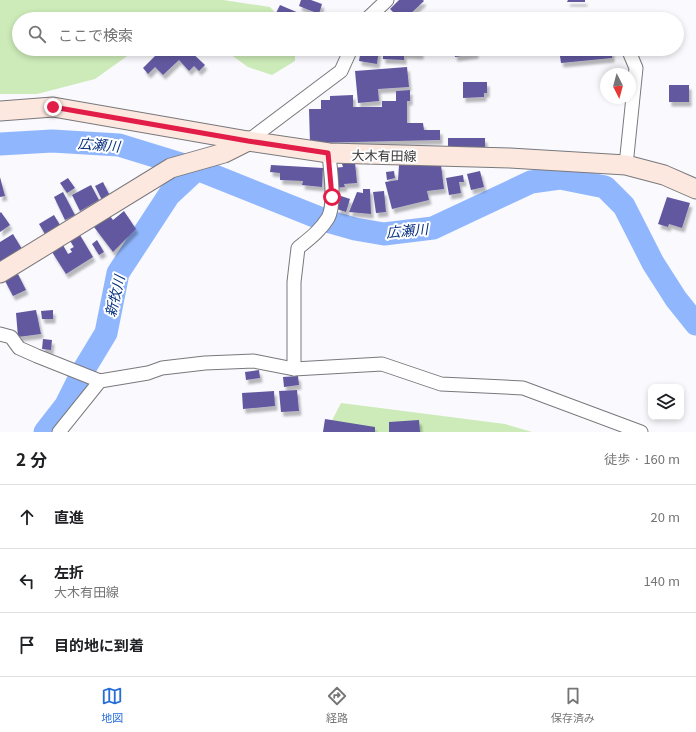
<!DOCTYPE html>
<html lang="ja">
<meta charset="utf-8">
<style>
body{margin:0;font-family:Georgia,"Noto Sans JP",serif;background:#f6f6f6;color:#202124}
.controls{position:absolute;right:12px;bottom:12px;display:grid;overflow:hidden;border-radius:8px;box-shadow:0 2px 6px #0003}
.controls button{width:36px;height:36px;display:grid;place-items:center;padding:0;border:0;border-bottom:1px solid #e0e0e0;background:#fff;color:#202124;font:20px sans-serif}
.compass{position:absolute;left:600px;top:68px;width:36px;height:36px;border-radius:50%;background:#fff;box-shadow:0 2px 6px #0003;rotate:174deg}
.stop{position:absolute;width:12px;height:12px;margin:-9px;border:3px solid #e11d48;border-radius:50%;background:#fff}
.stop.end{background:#e11d48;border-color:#fff;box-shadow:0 1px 4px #0008}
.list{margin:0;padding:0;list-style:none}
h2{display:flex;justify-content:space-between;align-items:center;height:52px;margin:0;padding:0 16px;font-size:17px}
h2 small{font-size:13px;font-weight:400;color:#757577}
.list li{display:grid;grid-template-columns:26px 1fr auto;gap:12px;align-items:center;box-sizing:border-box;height:64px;padding:0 16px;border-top:1px solid #e0e0e0}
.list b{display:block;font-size:15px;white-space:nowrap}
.list p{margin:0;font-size:13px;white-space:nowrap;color:#757577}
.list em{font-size:13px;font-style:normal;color:#757577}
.icon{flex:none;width:22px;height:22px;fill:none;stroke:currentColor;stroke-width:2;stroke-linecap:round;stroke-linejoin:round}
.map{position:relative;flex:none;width:696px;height:432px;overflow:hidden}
.search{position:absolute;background:#fff;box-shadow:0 2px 6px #0003;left:12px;right:12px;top:12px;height:44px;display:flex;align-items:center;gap:10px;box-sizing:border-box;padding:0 14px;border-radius:22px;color:#757577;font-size:15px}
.sheet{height:244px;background:#fff}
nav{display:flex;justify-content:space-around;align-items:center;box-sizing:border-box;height:56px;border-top:1px solid #e0e0e0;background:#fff;font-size:11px;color:#757577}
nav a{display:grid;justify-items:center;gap:2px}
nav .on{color:#256dd9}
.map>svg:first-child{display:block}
.green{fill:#ccebb8}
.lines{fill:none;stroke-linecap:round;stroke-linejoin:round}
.river{stroke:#90b7fe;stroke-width:23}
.building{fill:#62589f;filter:url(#shadow)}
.street-casing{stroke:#79787c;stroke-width:15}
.secondary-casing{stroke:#79787c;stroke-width:21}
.street{stroke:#fff;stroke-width:13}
.secondary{stroke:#fce8df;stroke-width:19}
.route{stroke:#e11d48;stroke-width:5}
.labels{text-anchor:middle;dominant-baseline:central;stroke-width:4;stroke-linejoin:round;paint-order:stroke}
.street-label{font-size:13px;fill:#39393a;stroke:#fff}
.water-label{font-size:14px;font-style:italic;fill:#083281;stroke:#fff}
</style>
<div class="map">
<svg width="696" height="432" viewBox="0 0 696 432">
<defs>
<filter id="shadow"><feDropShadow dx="2.5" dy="4.5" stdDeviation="1" flood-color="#0004"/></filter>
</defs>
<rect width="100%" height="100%" fill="#f9f9fe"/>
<g class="green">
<path d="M0 0H223L270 7 281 19H19V49H137L95 79 37 94H0Z"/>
<path d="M223 49H295V61L272 75 248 67Z"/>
<path d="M341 403 505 424 532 432H326Z"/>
</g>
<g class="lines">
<g class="river">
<path d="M0 144 52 141 119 145 197 169 327 221 355 229 384 234 433 228 531 182 560 178 605 187 624 206 653 263 676 299 696 324"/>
<path d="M45 432 66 405 83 371 106 333 118 273 169 195 197 169"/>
</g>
</g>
<g class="building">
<path d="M301 0H311L322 4 319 14 299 6Z"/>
<path d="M399 0H423L424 1 405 19H400L390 9Z"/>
<path d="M568 0H585V2H567Z"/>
<path d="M280 5 313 19H290L276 13Z"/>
<path d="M162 49H188L205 65 199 71 194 66 189 71 179 60 163 75 155 67 148 74 143 68Z"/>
<path d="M361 49H379L377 64 359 61Z"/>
<path d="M383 49H421V55L404 54V60L383 59Z"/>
<path d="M454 49H476V54L455 57Z"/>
<path d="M559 49 612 50V58L561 63Z"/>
<path d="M407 67 409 87 378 89 379 101 358 103 355 71Z"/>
<path d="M463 82H487V93H484V97L463 98Z"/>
<rect x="669" y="85" width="20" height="17"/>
<path d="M410 90V101H407V123H423L424 130H440V140L310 143 309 109H321V100H330V96L353 95V107H382V101H396V91Z"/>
<rect x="448" y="138" width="37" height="9"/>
<path d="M355 162 357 183 344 184 345 187 335 188 333 168 343 167 342 164Z"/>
<path d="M271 165 323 168 322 187 302 185 303 181 280 180V173L270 172Z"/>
<path d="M399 165H441L444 189 427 191 429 200 392 209 385 182 398 180Z"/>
<path d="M394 171 395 178 387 180 386 172Z"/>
<path d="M480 171 484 187 471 190 467 174Z"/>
<path d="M463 175 464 182H459L461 193 449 195 446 178Z"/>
<path d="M0 177 5 196 0 197Z"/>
<path d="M68 178 75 188 67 193 60 183Z"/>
<path d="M103 182 110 196 102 200 95 186Z"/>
<path d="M91 185 99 200 80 211 72 195Z"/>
<path d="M363 189H370L371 214 349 212 357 192 363 193Z"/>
<path d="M384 191 386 212 376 213 373 192Z"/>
<path d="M63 192 75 215 65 220 54 197Z"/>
<path d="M341 196 350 199 346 212 337 209Z"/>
<path d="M667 197 690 203 682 228 669 224 668 227 658 224Z"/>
<path d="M124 211 136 229 113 252 94 227 110 216 113 220Z"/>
<path d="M1 212 10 225 0 232V213Z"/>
<path d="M54 215 60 225 45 234 39 224Z"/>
<path d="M13 234 22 249 0 262V242Z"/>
<path d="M80 235 93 257 66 274 52 252 63 245 68 254 72 252 70 249 74 247 70 241Z"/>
<path d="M97 240 104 252 99 255 92 244Z"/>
<path d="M18 274 26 290 13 296 5 281Z"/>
<path d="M36 310 41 334 18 337 16 313Z"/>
<path d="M53 310V319H42L41 311Z"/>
<path d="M43 339 52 340 51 350 42 349Z"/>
<path d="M259 370 260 378 246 380 245 372Z"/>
<path d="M298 376 299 385 284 387 283 377Z"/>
<path d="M297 390 299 411 281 412 279 391Z"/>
<path d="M274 391 275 406 243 409 242 393Z"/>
<path d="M325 419 375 427V432H323Z"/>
<path d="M419 420 420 432H389V422Z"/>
</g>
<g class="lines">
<g class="street-casing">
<g id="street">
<path d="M367 19 387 0"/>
<path d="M248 141 341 71 351 49"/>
<path d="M626 165 636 68 628 49"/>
<path d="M0 334 11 337 19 348 37 356 100 381"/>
<path d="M294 369V282L298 248C309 239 320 231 328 218 336 204 330 169 329 153"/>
<path d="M59 432 100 381 148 373 162 368 205 363 254 361 294 369 382 364 441 384 523 388 641 432"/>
</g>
</g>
<g class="secondary-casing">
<g id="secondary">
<path d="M0 111 53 107 248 141 329 153 510 158 626 165 664 175 696 189"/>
<path d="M0 273 171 168 224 153 248 141"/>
</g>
</g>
<use href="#street" class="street"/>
<use href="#secondary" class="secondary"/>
</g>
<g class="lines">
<path class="route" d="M53 107 248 141 328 153 332 197"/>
</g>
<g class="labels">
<g class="street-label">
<text transform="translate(384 155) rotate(1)">大木有田線</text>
</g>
<g class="water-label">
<text transform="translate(99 144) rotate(5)">広瀬川</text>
<text transform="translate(407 230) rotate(-5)">広瀬川</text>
<text transform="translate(114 296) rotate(-77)">新牧川</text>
</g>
</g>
</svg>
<div class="controls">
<button><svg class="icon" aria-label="layers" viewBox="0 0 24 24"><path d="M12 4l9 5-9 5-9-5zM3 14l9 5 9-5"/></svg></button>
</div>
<svg class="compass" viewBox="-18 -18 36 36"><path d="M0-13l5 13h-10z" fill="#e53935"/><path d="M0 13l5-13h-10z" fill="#757577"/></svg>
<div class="stop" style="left:332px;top:197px"></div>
<div class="stop end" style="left:53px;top:107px"></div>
<div class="search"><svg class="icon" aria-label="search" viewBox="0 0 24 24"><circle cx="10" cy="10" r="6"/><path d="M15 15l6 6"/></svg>ここで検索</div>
</div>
<section class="sheet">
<h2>2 分<small>徒歩 · 160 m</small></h2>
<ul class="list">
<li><svg class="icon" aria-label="ahead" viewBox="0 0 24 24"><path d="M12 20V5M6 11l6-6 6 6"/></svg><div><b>直進</b></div><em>20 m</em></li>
<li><svg class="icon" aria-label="left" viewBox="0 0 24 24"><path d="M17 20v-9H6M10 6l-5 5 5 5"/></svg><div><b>左折</b><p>大木有田線</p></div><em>140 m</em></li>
<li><svg class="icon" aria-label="arrive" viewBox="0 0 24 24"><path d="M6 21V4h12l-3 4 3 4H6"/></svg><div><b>目的地に到着</b></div></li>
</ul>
</section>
<nav>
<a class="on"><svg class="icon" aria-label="map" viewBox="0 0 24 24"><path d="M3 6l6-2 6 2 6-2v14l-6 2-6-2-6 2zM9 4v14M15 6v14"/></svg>地図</a>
<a><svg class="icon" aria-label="directions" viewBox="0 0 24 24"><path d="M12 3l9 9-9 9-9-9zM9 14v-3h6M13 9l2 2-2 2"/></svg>経路</a>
<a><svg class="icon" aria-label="saved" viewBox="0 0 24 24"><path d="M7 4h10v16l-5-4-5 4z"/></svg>保存済み</a>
</nav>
